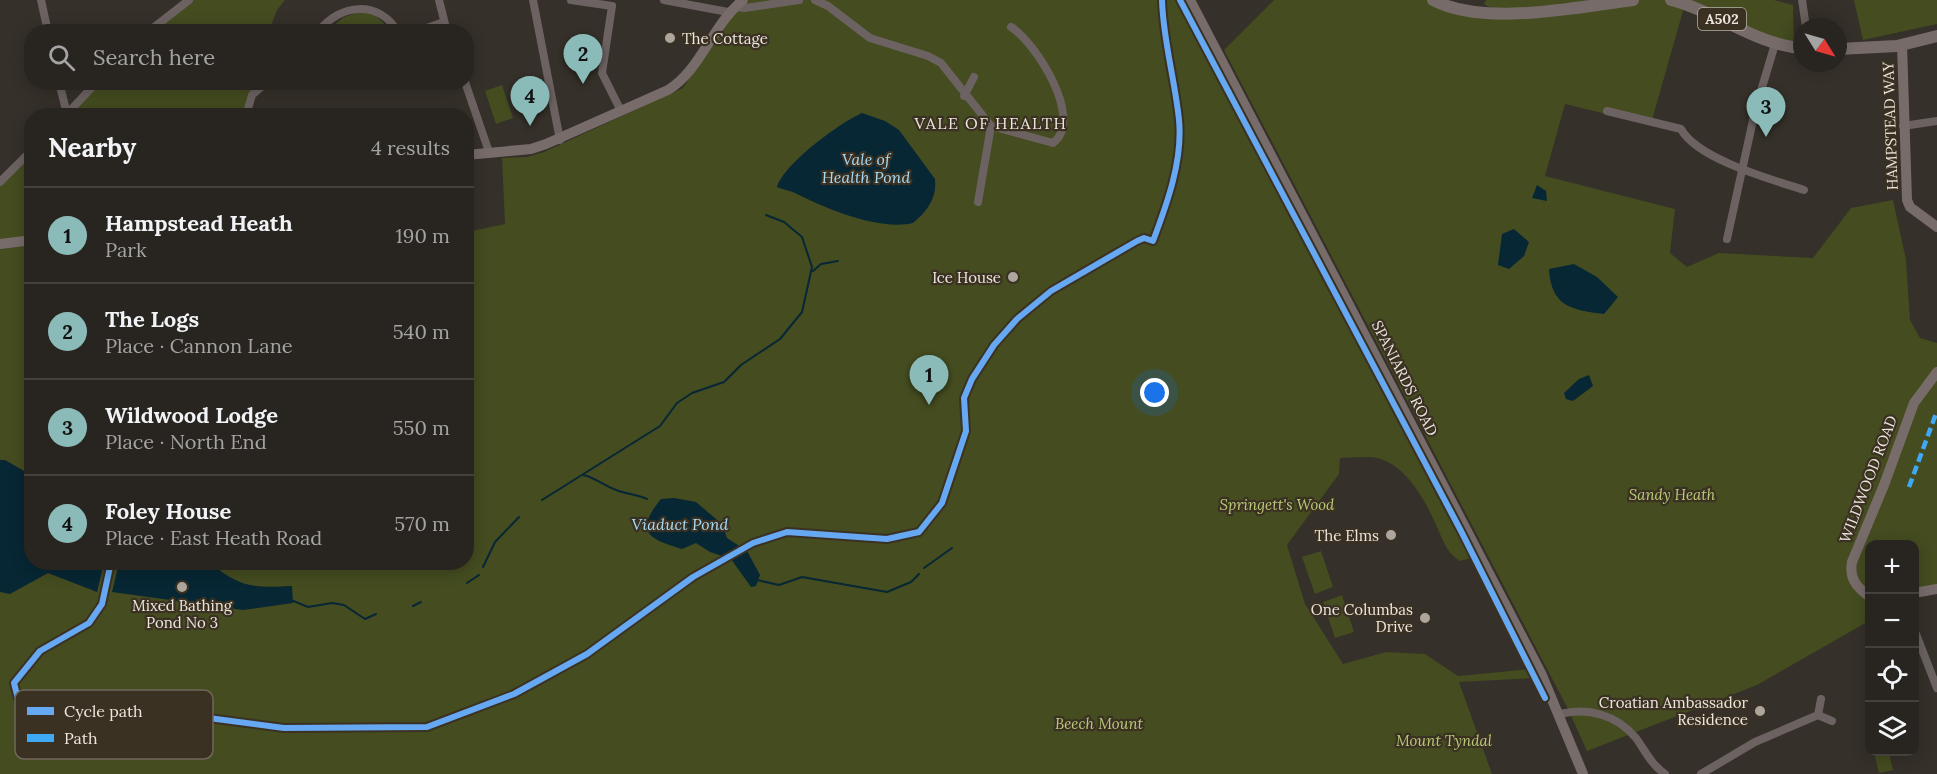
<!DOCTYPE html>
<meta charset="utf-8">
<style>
body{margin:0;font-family:Lora,serif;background:#302c28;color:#f1f3f6}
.controls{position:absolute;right:18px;bottom:18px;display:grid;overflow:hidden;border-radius:12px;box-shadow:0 3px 15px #0003}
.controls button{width:54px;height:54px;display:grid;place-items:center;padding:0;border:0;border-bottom:2px solid #44413d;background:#28241f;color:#f1f3f6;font:30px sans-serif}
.compass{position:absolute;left:1793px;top:18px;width:54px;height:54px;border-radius:50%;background:#28241f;box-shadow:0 3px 15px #0003;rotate:127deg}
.you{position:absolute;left:1155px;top:393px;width:21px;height:21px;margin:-15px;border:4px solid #fff;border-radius:50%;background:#1a73e8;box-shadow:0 0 0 9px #1a73e833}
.badge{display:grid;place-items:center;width:39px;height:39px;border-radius:50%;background:#8bbbb9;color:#111;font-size:20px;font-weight:700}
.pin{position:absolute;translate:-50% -50px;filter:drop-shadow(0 2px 3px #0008)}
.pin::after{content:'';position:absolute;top:32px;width:21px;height:18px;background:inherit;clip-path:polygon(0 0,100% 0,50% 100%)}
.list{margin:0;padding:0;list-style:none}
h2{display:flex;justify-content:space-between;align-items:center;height:78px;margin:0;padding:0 24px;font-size:26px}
h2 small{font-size:20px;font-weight:400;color:#a5a4a4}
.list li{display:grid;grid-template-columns:39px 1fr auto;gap:18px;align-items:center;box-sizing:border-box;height:96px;padding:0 24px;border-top:2px solid #44413d}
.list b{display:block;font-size:22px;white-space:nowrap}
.list p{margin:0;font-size:20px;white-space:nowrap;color:#a5a4a4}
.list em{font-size:20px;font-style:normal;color:#a5a4a4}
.icon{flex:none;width:33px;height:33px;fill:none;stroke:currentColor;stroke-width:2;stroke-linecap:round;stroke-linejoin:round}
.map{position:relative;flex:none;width:1937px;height:774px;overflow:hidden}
.search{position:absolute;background:#28241f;box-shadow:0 3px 15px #0003;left:24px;top:24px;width:450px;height:66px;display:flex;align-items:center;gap:15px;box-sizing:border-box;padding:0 21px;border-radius:24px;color:#a5a4a4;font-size:22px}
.panel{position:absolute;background:#28241f;box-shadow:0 3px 15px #0003;left:24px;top:108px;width:450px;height:462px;border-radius:24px}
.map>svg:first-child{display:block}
.green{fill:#444c20}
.water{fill:#072734}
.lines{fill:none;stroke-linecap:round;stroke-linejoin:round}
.stream{stroke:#072734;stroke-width:2}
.street{stroke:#6b6261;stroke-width:8}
.secondary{stroke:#786c6b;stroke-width:10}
.primary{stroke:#766b69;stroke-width:12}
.quiet{stroke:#3fa9f5;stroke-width:4.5;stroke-dasharray:9 4.5;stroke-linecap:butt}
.cycleway-casing{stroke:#3b3123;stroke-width:10}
.cycleway{stroke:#66a8f1;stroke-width:6}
.poi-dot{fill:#aca69e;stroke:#3b3123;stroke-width:2}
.labels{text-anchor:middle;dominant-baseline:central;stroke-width:4.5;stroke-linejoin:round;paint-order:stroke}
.shield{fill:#3b3123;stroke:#b7b0a5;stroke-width:1.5}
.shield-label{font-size:14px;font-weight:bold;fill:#ece6dd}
.poi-label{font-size:15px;fill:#ece6dd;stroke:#3b3123;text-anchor:end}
.street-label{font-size:15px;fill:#ece6dd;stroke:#3b3123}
.park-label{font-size:15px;font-style:italic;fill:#b9cb77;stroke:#3b3123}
.neighbourhood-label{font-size:16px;letter-spacing:1.5px;fill:#ece6dd;stroke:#3b3123}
.water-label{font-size:16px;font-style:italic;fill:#a6dbf6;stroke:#3b3123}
.key{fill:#3b3123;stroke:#70675b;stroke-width:1.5}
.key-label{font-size:16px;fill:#ece6dd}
</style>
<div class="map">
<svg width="1937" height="774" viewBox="0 0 1937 774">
<rect width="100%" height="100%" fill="#353029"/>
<g class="green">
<path d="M189 0H285L277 10 269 31 148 32Z"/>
<path d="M749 0H1177L1331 285 1471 558 1460 561C1447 553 1443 541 1437 527 1426 502 1407 465 1377 458 1366 456 1351 458 1340 458L1339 474 1287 545 1305 604 1343 664 1386 652 1425 654 1458 676 1530 669 1535 678 1459 682 1492 774H0V182L31 150 32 562H466L467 232 505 224 502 158 527 157 544 152 683 88 731 16Z"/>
<path d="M1274 0H1429L1514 12C1504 7 1490 10 1484 4L1486 0H1774L1793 5 1794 48 1685 4 1652 120 1606 114 1565 104 1545 176 1675 209 1670 253 1687 267 1719 253 1813 258 1851 208 1893 200 1906 260 1910 320 1920 338 1937 343V585L1915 592 1914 544H1870L1869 621 1757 685 1587 751 1568 709 1224 50Z"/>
<path d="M1854 0H1937V24L1863 40Z"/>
<path d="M360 12 373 13 393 32H326L344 17Z"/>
<path d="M97 83H261L246 115 65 116Z"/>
<path d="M502 85 513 118 496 124 485 91Z"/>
<path d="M1321 551 1333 587 1315 594 1302 557Z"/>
<path d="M1342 595 1354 632 1335 638 1323 602Z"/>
<path d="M1874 752H1889L1893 770 1879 773Z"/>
</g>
<g class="water">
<path d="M862 113 885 121 899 130 935 179C937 199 927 211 913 223 878 231 825 208 795 193 789 190 783 190 777 187 785 163 838 124 862 113Z"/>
<path d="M1537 185 1546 191 1547 201 1532 198Z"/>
<path d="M1514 229 1529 242 1524 256 1509 269 1498 265 1502 234Z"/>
<path d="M1574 264 1597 277 1618 297 1604 314C1571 310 1551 306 1549 269Z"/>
<path d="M1589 375 1593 386 1573 401 1566 399 1564 393 1579 379Z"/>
<path d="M0 460H5L31 475 32 562 104 563 97 592 48 573 10 594 0 592Z"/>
<path d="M674 498 696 502 722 524 727 538 747 551 760 575 756 586 751 587 731 559 710 552 696 543 682 549C648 539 634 532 661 499Z"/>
<path d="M119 563H211C239 588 256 588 292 586L293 603 243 610 112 592Z"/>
</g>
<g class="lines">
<g class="stream">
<path d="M813 271 821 264 838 261"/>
<path d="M583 475C597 478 605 487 619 491 628 494 638 495 647 499"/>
<path d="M542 500 660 426 677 403 692 393 724 382 741 365 780 339 802 312 812 267 802 237 784 222 766 215"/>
<path d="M483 567 495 542 519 517"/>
<path d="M924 568 952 548"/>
<path d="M757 580 779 585 802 577 887 592 911 582 919 574"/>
<path d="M467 583 479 575"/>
<path d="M291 600 308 607 332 603 344 605 365 619 376 614"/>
<path d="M413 606 421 602"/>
</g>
<g class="street">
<path d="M41 0 48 32"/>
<path d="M439 0 447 32"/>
<path d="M533 0 560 140"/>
<path d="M571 0 612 6"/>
<path d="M664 0 728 12"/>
<path d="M815 0 828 6 870 38 928 56 941 63 991 126 1053 143C1085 119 1035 42 1011 27"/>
<path d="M1802 0 1806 27"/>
<path d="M612 6 602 73 621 111"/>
<path d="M735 7 745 8 799 0"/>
<path d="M148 32 189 0"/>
<path d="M318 32C340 3 379 0 398 32"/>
<path d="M415 32 444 22"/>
<path d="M59 82 67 114"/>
<path d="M317 82 326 86 348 82"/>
<path d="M465 82 489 152"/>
<path d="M964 96 974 77"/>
<path d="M1607 111 1681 129C1697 159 1773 180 1804 190"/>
<path d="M65 116 97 82"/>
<path d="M246 116 252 95 267 82"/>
<path d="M1903 126 1937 121"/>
<path d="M0 182 32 150"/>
<path d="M978 202 991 126"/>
<path d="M1727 239 1755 111 1775 44"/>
<path d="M1914 629 1937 688"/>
<path d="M1560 714C1588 707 1617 715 1636 738 1646 752 1651 764 1665 774"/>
<path d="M1818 715 1832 721"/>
<path d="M1701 774 1755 742 1818 715 1821 699"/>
</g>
<g class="secondary">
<path d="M1190 0 1541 673 1583 774"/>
<path d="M1902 45 1907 200 1910 207 1937 227"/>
<path d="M466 155 531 149 546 144 668 90C701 70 712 25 743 0"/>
<path d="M0 244 32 240"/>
<path d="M1914 593 1937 589"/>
<path d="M1870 597C1856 587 1849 578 1852 562L1884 485 1914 403 1937 372"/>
</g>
<g class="primary">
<path d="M1433 0C1484 27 1577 7 1633 0"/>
<path d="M1671 0C1716 11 1756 45 1802 48"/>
<path d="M1838 49 1897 46 1937 36"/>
</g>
<path class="quiet" d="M1909 487 1937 411"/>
<g class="cycleway-casing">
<g id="cycleway">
<path d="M1180 0 1461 531 1545 698"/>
<path d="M111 562 102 604 89 623 40 651 14 683C22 715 28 739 66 740L201 717 284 728 427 727 514 694 587 654 693 577 753 543 787 532 887 539 919 532 942 503 966 431 964 398 972 379 994 345 1017 319 1051 291 1137 241 1144 238 1153 241C1167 204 1183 160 1179 120 1175 80 1163 40 1162 0"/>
</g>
</g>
<use href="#cycleway" class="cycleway"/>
</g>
<g class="poi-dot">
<circle cx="670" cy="38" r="6"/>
<circle cx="1013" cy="277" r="6"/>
<circle cx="1391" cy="535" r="6"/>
<circle cx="182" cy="587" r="6"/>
<circle cx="1425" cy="618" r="6"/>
<circle cx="1760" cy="711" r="6"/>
</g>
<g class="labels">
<rect class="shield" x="1698" y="8" width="48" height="22" rx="4.5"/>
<g class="shield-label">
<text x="1722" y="19">A502</text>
</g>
<g class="poi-label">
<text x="682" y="38" text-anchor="start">The Cottage</text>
<text x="1001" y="277">Ice House</text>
<text x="1379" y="535">The Elms</text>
<text x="182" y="605" text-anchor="middle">Mixed Bathing<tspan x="182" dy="17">Pond No 3</tspan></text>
<text x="1413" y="609">One Columbas<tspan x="1413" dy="17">Drive</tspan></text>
<text x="1748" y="702">Croatian Ambassador<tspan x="1748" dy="17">Residence</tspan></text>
</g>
<g class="street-label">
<text transform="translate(1890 126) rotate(-92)">HAMPSTEAD WAY</text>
<text transform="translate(1405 378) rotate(63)">SPANIARDS ROAD</text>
<text transform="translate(1868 479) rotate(-69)">WILDWOOD ROAD</text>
</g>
<g class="park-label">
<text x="1672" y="494">Sandy Heath</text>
<text x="1277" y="504">Springett's Wood</text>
<text x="1099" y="723">Beech Mount</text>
<text x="1444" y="740">Mount Tyndal</text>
</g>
<g class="neighbourhood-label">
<text x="991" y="123">VALE OF HEALTH</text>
</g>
<g class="water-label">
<text x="866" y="159">Vale of<tspan x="866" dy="18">Health Pond</tspan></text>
<text x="680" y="524">Viaduct Pond</text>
</g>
</g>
<rect x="15" y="690" width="198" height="69" rx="9" class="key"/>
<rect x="27" y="707" width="27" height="8" fill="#66a8f1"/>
<rect x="27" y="734" width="27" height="8" fill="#3fa9f5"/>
<g class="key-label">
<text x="64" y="717">Cycle path</text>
<text x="64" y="744">Path</text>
</g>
</svg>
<div class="controls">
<button>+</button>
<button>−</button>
<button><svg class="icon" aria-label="locate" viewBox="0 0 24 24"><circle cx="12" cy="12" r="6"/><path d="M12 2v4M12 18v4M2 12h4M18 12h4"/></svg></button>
<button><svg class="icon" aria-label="layers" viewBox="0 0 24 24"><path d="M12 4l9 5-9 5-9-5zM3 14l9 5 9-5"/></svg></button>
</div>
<svg class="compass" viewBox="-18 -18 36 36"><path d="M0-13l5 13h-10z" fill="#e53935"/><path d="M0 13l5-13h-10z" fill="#a5a4a4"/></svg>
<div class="you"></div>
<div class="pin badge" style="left:929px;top:405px">1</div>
<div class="pin badge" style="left:583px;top:84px">2</div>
<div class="pin badge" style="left:1766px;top:137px">3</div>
<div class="pin badge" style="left:530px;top:126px">4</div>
<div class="search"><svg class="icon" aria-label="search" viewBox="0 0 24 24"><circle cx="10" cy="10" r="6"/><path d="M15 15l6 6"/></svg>Search here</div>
<section class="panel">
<h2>Nearby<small>4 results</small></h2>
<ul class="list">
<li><span class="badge">1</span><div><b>Hampstead Heath</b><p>Park</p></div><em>190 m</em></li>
<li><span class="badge">2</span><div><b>The Logs</b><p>Place · Cannon Lane</p></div><em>540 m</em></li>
<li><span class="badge">3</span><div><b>Wildwood Lodge</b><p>Place · North End</p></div><em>550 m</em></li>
<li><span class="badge">4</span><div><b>Foley House</b><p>Place · East Heath Road</p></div><em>570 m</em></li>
</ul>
</section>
</div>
